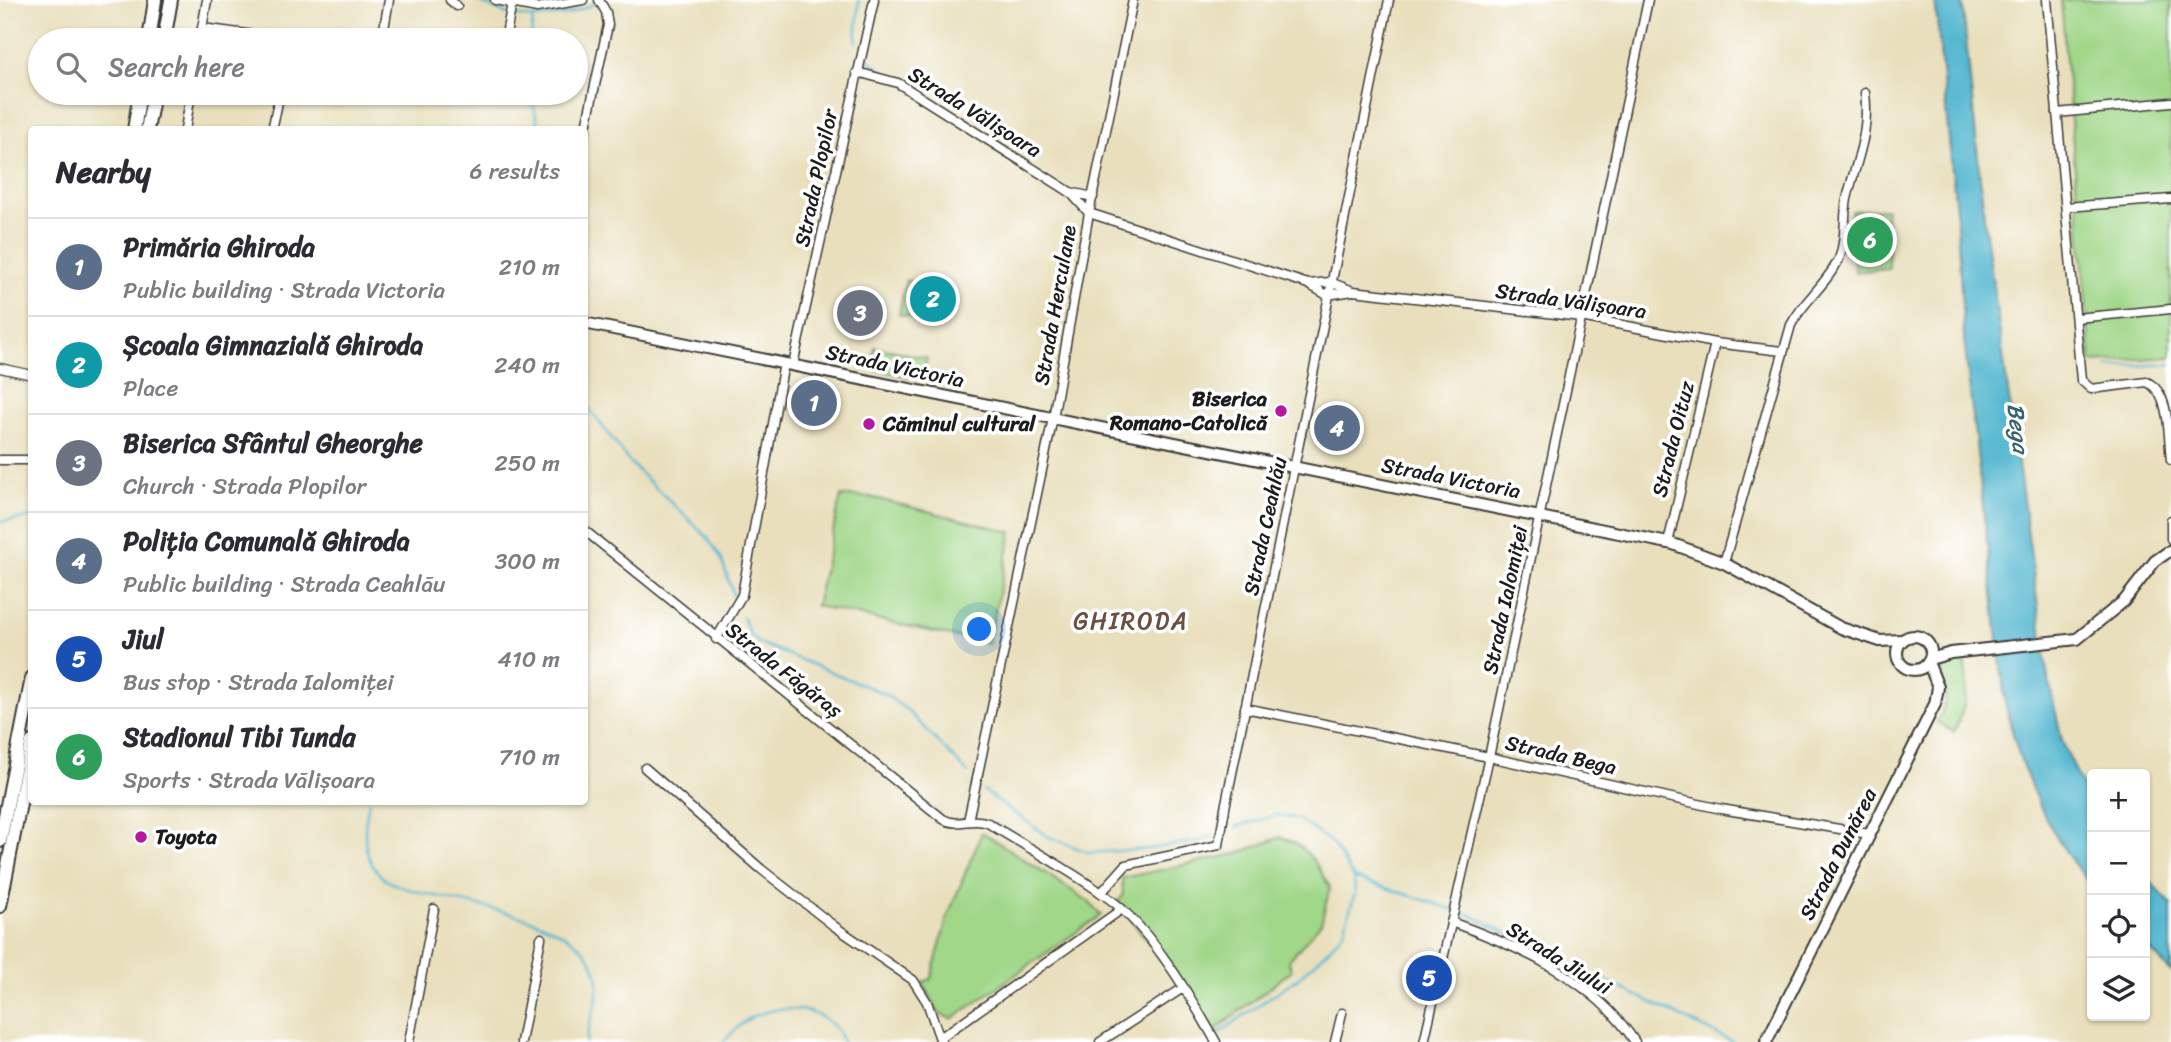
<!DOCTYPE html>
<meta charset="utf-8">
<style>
body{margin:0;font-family:Sriracha,sans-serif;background:#f7f7f7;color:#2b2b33}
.controls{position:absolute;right:21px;bottom:21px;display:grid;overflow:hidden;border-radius:7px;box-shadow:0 2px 5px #0004}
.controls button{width:63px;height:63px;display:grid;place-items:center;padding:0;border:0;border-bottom:2px solid #e1e1e2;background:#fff;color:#2b2b33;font:35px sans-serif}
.you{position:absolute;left:980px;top:630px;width:24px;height:24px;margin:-18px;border:5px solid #fff;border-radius:50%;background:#1a73e8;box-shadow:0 0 0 10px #1a73e833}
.badge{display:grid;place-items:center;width:46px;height:46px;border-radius:50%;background:#0f766e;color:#fff;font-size:23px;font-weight:700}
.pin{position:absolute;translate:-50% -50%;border:4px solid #fff;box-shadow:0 2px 7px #0006}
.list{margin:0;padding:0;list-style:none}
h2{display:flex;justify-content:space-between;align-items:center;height:91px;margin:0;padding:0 28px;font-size:30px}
h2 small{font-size:23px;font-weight:400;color:#7c7c81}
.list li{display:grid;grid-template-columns:46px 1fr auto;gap:21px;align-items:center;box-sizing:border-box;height:98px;padding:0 28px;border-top:2px solid #e1e1e2}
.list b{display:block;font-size:26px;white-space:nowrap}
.list p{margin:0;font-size:23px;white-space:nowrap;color:#7c7c81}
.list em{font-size:23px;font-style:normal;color:#7c7c81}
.icon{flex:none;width:38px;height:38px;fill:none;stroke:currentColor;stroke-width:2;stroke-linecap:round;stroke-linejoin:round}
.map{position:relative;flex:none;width:2171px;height:1042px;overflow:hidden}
.search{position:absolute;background:#fff;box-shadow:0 2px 5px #0004;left:28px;top:28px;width:560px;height:77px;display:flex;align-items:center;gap:18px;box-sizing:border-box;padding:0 24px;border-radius:38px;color:#7c7c81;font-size:26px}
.panel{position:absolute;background:#fff;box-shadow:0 2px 5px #0004;left:28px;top:126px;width:560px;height:679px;border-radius:7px}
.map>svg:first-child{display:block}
.green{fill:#a0d789;stroke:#5e7a52;stroke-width:2}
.water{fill:#51b6cf;stroke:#366976;stroke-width:2}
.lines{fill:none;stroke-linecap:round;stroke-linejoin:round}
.stream{stroke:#51b6cf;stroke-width:2.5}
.street-casing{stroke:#3b3934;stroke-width:11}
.secondary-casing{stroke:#3b3934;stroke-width:14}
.primary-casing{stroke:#3b3934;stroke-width:16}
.street{stroke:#fff;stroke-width:8}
.secondary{stroke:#fff;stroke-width:10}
.primary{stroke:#fff;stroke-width:12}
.poi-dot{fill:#b5179e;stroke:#fff;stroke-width:2.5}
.labels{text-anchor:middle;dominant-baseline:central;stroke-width:7;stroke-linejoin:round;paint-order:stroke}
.street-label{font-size:21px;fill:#1c1c1c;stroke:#fff}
.poi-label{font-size:21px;font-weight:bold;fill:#1c1c1c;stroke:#fff;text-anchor:start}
.water-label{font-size:23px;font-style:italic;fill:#34616d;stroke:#fff}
.quarter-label{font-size:24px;letter-spacing:2px;fill:#6b4f41;stroke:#fff}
</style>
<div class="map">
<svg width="2171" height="1042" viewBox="0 0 2171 1042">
<rect width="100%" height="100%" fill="#fff"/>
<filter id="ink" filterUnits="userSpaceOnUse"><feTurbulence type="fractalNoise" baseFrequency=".0143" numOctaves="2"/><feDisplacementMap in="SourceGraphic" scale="14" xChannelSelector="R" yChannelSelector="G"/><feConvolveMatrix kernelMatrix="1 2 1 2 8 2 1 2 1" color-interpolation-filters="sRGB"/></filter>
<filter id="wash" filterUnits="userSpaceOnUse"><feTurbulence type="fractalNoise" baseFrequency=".00686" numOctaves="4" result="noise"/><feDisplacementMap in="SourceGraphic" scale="28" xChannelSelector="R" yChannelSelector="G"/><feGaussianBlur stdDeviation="1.57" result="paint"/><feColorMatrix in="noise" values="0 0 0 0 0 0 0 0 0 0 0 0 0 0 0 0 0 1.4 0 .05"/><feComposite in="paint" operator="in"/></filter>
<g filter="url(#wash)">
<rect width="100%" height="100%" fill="#e9dfbc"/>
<g class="green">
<path d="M2061 0H2171V357L2091 362Z"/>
<path d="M1886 209 1889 269 1855 272 1851 211Z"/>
<path d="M906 280 924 284 918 318 899 314Z"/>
<path d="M875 347 927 358 922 379 870 369Z"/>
<path d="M841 496 870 497 1012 532 988 644 816 606Z"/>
<path d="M1964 657C1969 690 1967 702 1954 732L1937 723 1946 702 1940 663Z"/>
<path d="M982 832 1088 901 1101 915 952 1019 939 1014 923 982 931 979 947 918Z"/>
<path d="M1281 837C1308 846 1317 864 1330 888L1321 923 1289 960 1291 971 1214 1031 1118 902 1123 895 1122 878 1236 854Z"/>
</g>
<g class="water">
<path d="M1935 0H1962L1985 226 2047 672 2062 741 2092 808V887C2047 833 2019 771 2005 701L1964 339 1956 210Z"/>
<path d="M2145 876 2171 904V972L2145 944Z"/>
</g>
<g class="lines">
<g class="stream">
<path d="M474 0 507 14"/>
<path d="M513 15 533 18"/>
<path d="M531 40 533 18 566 15 599 2"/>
<path d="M856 42 859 0"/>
<path d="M867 58 886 74"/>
<path d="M531 93 539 130"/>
<path d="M1319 287 1340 290"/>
<path d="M2107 367 2171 364"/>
<path d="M584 402 631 464 707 537 721 558 734 596"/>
<path d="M0 522 32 517"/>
<path d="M743 617 750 635 759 643 883 693 907 710 968 773"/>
<path d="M984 791 1049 837 1090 853 1148 849 1200 841 1212 836"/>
<path d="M369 802C363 830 360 860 386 880 436 908 603 907 598 989 597 1007 588 1024 586 1042"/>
<path d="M1354 878 1468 914 1733 1042"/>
<path d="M1216 1035 1299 977 1327 951 1344 931 1355 893 1354 878 1332 843 1298 819 1277 815 1236 827"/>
<path d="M723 1042C732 1034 741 1022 752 1017 782 1002 831 1007 843 1042"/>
</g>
</g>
</g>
<g filter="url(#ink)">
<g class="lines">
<g class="street-casing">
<g id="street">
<path d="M450 0 457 6"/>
<path d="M495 0 537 8 583 0"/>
<path d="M2047 0 2081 380 2091 389 2147 382C2171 393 2168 437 2171 460"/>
<path d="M202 28 291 40 296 34 347 40"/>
<path d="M200 40 207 0"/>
<path d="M382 40 389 0"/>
<path d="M505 40 512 3"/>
<path d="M857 72 898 83 1070 192"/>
<path d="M2057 113 2171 102"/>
<path d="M185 130 191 93"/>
<path d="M272 130 280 93"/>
<path d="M584 136 608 25 606 12 599 0"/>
<path d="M1093 197 1070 192 1089 213 1308 284 1327 295 1353 291 1330 282 1308 284"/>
<path d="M2066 207 2171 199"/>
<path d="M1353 291 1581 317 1715 343 1782 351"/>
<path d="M2076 318 2171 309"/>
<path d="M793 365 874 0"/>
<path d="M0 368 32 375"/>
<path d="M0 460H32"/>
<path d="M2171 520V539"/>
<path d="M584 530 943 819C959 828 971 816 988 823 1028 848 1073 871 1111 900 1153 932 1190 996 1216 1042"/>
<path d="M1668 543 1715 343"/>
<path d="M1724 563 1791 325C1804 300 1827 284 1839 259 1847 239 1843 219 1847 199 1856 160 1870 135 1865 93"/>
<path d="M716 639 742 595 784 363"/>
<path d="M1245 708 1489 757 1721 809 1869 834"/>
<path d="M645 768 761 869 834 926 913 980 927 1002 941 1042"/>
<path d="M968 821 1053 418 1089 213 1133 0"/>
<path d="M1101 893 1126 865 1219 845 1225 808 1389 0"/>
<path d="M1451 922C1518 946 1595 980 1635 1042"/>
<path d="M940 1038 1122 909"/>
<path d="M409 1042 434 909"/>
<path d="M521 1042 541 938"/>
<path d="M1100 1042 1183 988"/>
<path d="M1335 1042 1342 1013"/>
<path d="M1424 1042 1489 757 1648 0"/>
</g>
</g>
<g class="secondary-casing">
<g id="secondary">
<path d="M584 323 1673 544 1724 563 1841 628 1880 641 1902 640"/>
<circle cx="1914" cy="653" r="17"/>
<path d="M1930 659 1951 653 2077 639 2124 601 2155 561 2171 550"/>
<path d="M1766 1042 1935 704 1938 687 1928 662"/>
</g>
</g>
<g class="primary-casing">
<g id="primary">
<path d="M149 40 155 0"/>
<path d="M164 40 171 0"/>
<path d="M134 130 140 93"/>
<path d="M147 130 154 93"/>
<path d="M0 841 32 678"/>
<path d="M0 906 32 742"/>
</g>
</g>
<use href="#street" class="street"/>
<use href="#secondary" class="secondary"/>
<use href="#primary" class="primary"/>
</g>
</g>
<g class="poi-dot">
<circle cx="1281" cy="411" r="7"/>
<circle cx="869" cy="424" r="7"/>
<circle cx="141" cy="837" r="7"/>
</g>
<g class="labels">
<g class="street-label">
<text transform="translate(975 112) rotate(32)">Strada Vălișoara</text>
<text transform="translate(816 178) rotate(-78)">Strada Plopilor</text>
<text transform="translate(1571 301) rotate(8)">Strada Vălișoara</text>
<text transform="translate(1055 305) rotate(-80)">Strada Herculane</text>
<text transform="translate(895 366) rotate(12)">Strada Victoria</text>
<text transform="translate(1673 439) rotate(-76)">Strada Oituz</text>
<text transform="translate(1451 478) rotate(11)">Strada Victoria</text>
<text transform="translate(1265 526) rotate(-78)">Strada Ceahlău</text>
<text transform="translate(1505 600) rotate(-78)">Strada Ialomiței</text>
<text transform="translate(784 670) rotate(38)">Strada Făgăraș</text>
<text transform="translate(1561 755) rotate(13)">Strada Bega</text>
<text transform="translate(1838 854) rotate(-63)">Strada Dunărea</text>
<text transform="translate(1559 958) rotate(32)">Strada Jiului</text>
</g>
<g class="poi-label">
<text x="1267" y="399" text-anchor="end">Biserica<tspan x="1267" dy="24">Romano-Catolică</tspan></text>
<text x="883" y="424">Căminul cultural</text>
<text x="155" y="837">Toyota</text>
</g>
<g class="water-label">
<text transform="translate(2018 428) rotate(83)">Bega</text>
</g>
<g class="quarter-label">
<text x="1131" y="621">GHIRODA</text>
</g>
</g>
</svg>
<div class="controls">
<button>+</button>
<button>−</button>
<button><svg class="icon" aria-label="locate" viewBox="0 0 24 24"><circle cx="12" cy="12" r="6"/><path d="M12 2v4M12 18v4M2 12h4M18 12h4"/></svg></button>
<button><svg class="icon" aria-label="layers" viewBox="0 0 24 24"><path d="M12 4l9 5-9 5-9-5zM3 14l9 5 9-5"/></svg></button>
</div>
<div class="you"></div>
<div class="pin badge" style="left:814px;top:403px;background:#5c6f8a">1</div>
<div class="pin badge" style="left:933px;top:299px;background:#0f9aa8">2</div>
<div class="pin badge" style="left:860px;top:313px;background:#6b7280">3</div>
<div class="pin badge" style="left:1337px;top:428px;background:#5c6f8a">4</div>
<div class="pin badge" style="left:1429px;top:978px;background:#1a4fb4">5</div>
<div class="pin badge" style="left:1870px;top:240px;background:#2e9e5b">6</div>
<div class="search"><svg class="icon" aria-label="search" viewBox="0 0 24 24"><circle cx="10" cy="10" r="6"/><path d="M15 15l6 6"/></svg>Search here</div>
<section class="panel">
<h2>Nearby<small>6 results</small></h2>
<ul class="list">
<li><span class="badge" style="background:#5c6f8a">1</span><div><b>Primăria Ghiroda</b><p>Public building · Strada Victoria</p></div><em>210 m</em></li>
<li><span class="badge" style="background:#0f9aa8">2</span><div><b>Școala Gimnazială Ghiroda</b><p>Place</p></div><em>240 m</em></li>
<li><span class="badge" style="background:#6b7280">3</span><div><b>Biserica Sfântul Gheorghe</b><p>Church · Strada Plopilor</p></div><em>250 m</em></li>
<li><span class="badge" style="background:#5c6f8a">4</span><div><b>Poliția Comunală Ghiroda</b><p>Public building · Strada Ceahlău</p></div><em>300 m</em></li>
<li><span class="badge" style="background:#1a4fb4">5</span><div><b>Jiul</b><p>Bus stop · Strada Ialomiței</p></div><em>410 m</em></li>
<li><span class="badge" style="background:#2e9e5b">6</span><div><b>Stadionul Tibi Tunda</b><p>Sports · Strada Vălișoara</p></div><em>710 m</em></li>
</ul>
</section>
</div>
